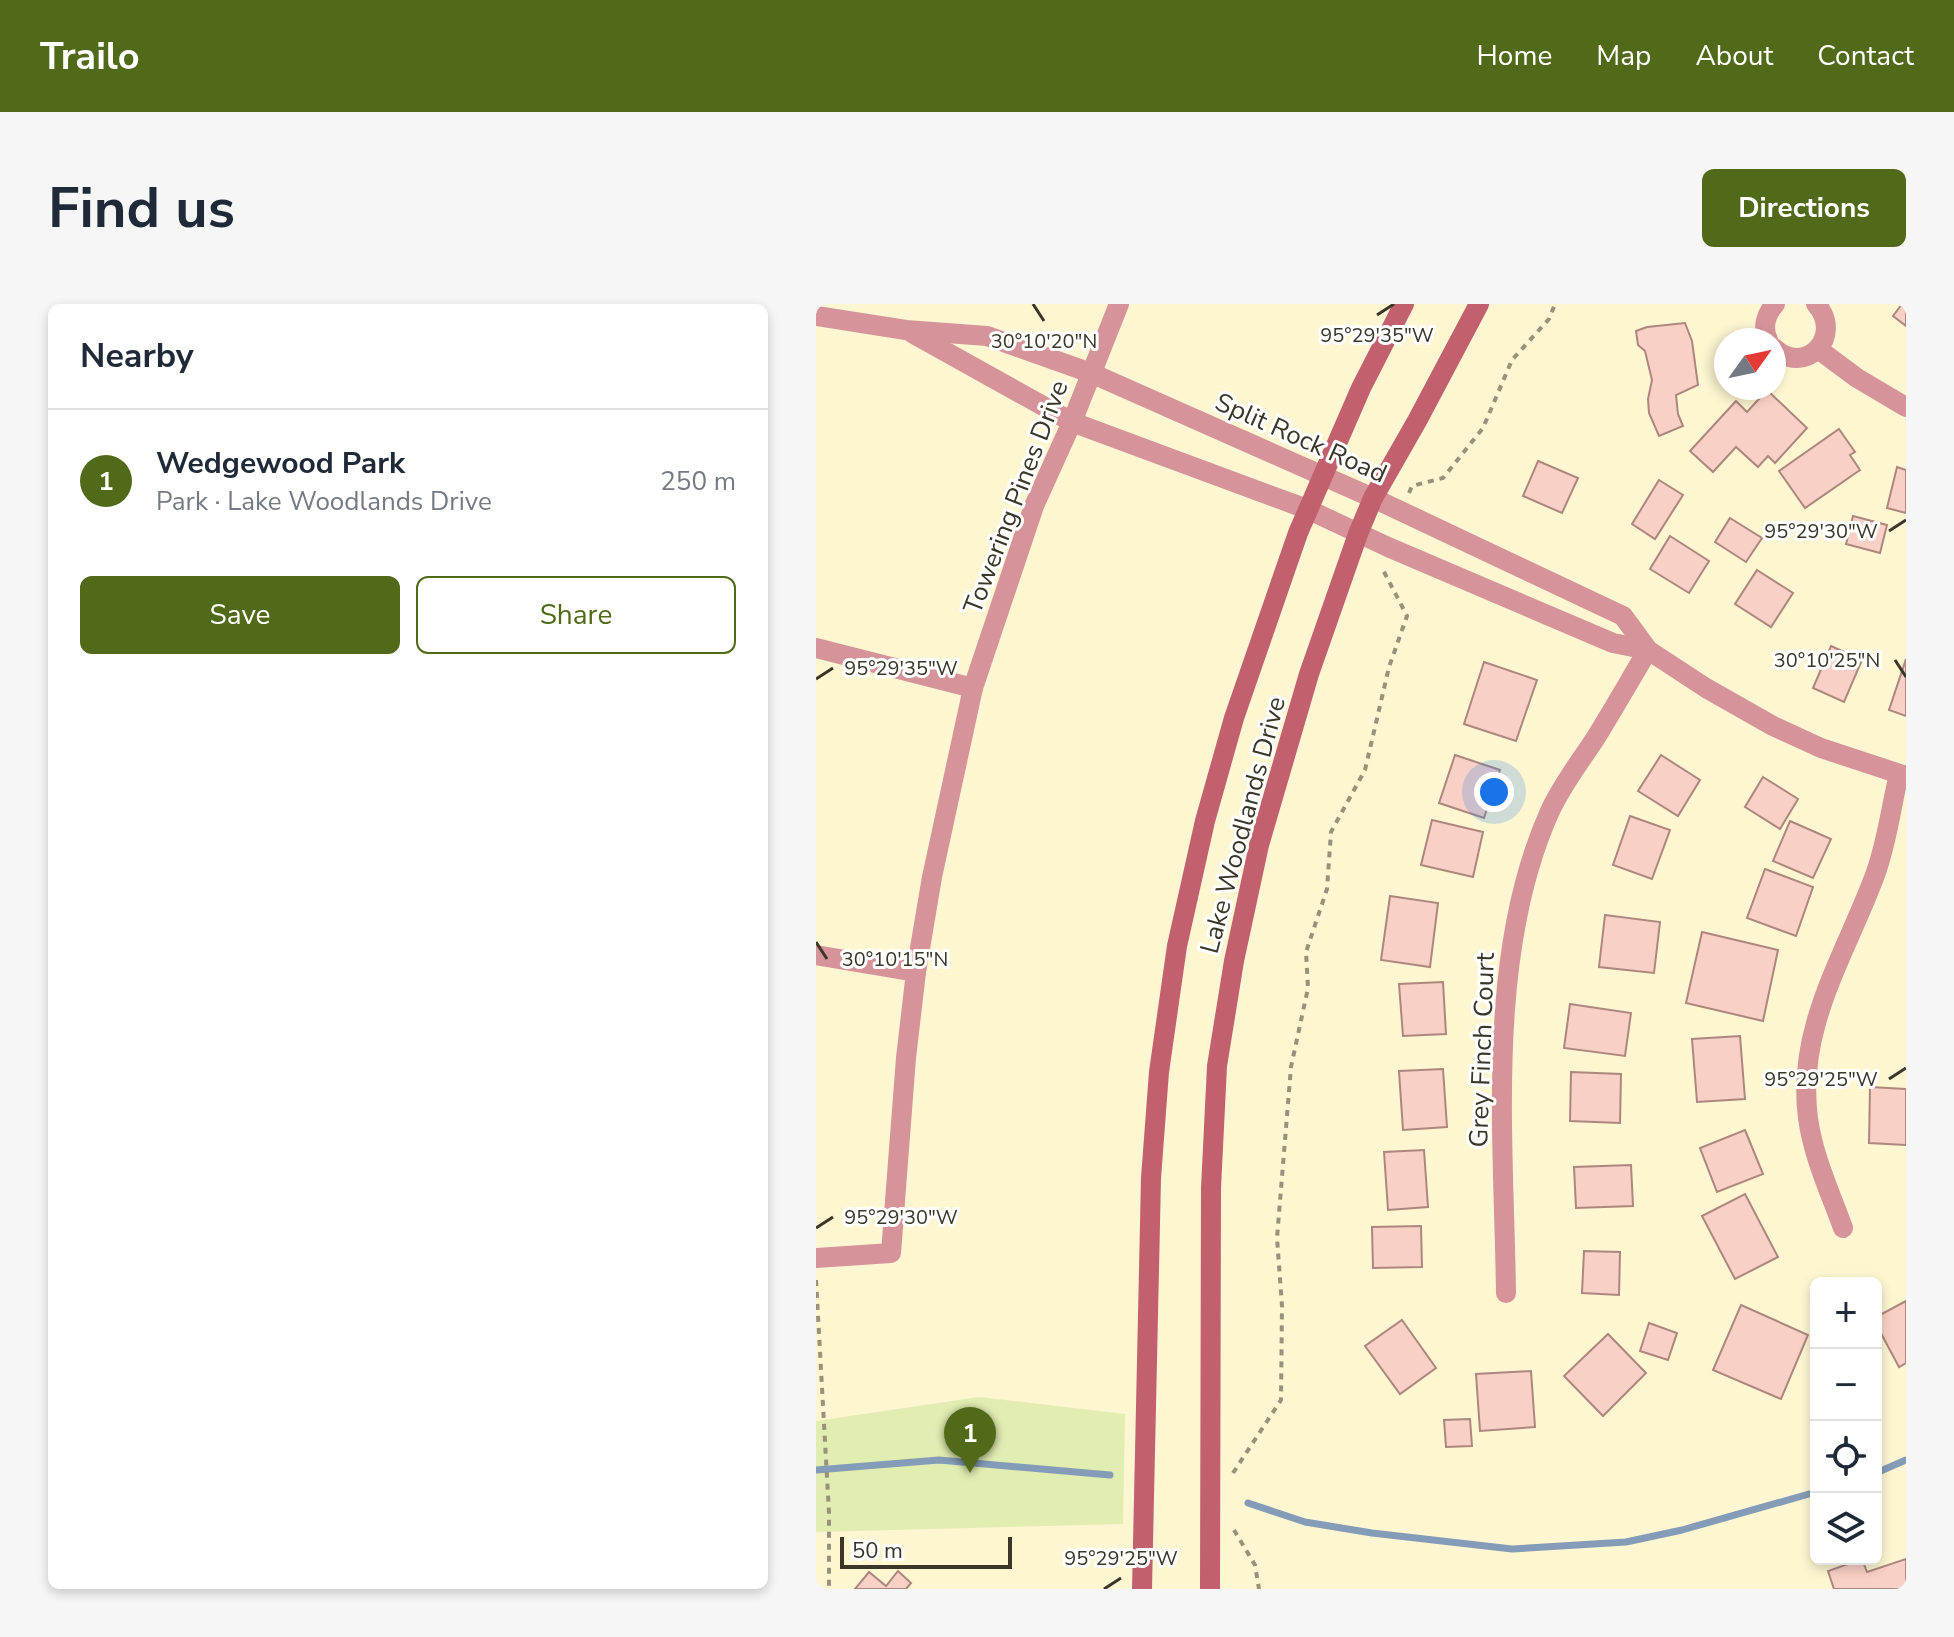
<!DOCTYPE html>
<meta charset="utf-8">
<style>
body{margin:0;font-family:"Nunito Sans",sans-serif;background:#f6f6f7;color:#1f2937}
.controls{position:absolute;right:24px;bottom:24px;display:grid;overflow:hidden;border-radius:12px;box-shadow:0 4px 12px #0003}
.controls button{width:72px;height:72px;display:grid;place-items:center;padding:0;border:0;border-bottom:2px solid #e0e1e3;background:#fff;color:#1f2937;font:40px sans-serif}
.compass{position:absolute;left:898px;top:24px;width:72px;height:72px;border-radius:50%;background:#fff;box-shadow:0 4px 12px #0003;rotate:57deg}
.scale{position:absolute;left:24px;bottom:20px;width:172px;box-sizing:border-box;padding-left:8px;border:4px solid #3a3729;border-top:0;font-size:22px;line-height:28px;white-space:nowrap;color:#3a3729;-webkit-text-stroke:6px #fff;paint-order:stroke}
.you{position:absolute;left:678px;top:488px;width:28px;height:28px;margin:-20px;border:6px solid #fff;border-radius:50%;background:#1a73e8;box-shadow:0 0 0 12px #1a73e833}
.badge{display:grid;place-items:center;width:52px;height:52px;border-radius:50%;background:#516a1a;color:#fff;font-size:26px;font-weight:700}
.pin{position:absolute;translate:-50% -66px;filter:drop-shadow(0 2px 4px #0008)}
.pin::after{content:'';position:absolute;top:42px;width:28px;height:24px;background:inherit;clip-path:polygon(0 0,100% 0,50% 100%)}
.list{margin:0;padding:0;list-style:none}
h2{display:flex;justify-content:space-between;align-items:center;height:104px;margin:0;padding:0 32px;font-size:34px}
h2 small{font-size:26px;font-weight:400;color:#747a83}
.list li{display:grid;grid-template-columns:52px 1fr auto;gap:24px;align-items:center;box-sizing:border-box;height:144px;padding:0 32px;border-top:2px solid #e0e1e3}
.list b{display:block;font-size:30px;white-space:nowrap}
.list p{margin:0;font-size:26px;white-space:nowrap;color:#747a83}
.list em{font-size:26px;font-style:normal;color:#747a83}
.actions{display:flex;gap:16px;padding:24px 32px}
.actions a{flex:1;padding:18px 0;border:2px solid #516a1a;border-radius:12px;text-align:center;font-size:28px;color:#516a1a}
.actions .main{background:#516a1a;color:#fff}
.icon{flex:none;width:44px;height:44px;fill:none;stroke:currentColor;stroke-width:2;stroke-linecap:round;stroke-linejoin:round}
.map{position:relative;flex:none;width:1090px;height:1285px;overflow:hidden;border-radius:12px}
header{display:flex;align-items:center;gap:48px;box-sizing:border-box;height:112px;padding:0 40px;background:#516a1a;color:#fff}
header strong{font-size:38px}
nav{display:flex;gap:44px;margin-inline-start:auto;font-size:28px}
.intro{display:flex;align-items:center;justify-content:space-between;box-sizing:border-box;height:192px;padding:0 48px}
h1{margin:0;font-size:56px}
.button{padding:20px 36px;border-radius:12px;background:#516a1a;color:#fff;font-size:28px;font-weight:700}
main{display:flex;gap:48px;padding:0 48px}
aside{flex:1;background:#fff;border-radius:12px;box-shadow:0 4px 12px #0003}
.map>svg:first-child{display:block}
.green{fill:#e1edb1}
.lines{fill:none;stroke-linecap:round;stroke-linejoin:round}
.stream{stroke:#849cb7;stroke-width:7}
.building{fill:#f9d0c5;stroke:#ad877d;stroke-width:2}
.path{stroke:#979279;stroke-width:4;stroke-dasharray:6 6;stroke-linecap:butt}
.minor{stroke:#d7939a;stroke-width:20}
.secondary{stroke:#c2606f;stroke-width:20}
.ticks{fill:none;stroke:#3a3729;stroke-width:3}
.labels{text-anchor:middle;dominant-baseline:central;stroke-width:6;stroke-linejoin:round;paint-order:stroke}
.street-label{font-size:26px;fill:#3a3729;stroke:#fff}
.ticks-label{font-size:20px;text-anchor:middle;fill:#3a3729;stroke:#fff;stroke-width:6;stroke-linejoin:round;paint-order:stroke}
</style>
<header>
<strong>Trailo</strong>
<nav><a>Home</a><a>Map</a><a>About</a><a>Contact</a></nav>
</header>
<div class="intro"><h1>Find us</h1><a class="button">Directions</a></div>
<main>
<aside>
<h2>Nearby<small></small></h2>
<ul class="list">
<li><span class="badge">1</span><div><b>Wedgewood Park</b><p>Park · Lake Woodlands Drive</p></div><em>250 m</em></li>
</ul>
<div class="actions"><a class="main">Save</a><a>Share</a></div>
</aside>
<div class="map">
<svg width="1090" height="1285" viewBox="0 0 1090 1285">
<rect width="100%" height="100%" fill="#fdf6d1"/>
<path class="green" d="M163 1093 309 1110 307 1220 0 1228V1117Z"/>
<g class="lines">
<g class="stream">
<path d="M0 1166 123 1156 294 1171"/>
<path d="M1060 1169 1090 1156"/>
<path d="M432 1199 489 1218 556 1229 696 1245 810 1238 866 1226 1000 1188"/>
</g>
</g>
<g class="building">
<path d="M1086 0H1090V22L1077 12Z"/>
<path d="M869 19 876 37 882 81 860 91 862 110 867 122 843 132 833 109 832 95 836 76 829 47 822 41 820 27 831 23Z"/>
<path d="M951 86 991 124 959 159 952 152 942 163 920 143 897 168 874 147 920 97 931 108Z"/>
<path d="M1023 125 1039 148 1034 151 1044 166 989 204 963 167Z"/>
<path d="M722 157 762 174 746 209 707 192Z"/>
<path d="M1081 163 1090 166V209L1071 204Z"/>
<path d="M843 176 867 191 839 235 816 220Z"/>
<path d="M1037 212 1071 221 1064 249 1030 240Z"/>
<path d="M914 214 946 234 930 258 899 238Z"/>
<path d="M854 232 893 257 873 289 834 265Z"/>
<path d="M941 266 977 289 955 323 919 300Z"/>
<path d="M1015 342 1046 356 1028 398 997 384Z"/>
<path d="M1090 355V412L1073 406Z"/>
<path d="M668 358 721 376 700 437 648 420Z"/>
<path d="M639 451 684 466 668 514 623 499Z"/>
<path d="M845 451 884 476 862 512 822 487Z"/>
<path d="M947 473 982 495 964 525 929 503Z"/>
<path d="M814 512 854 526 836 575 797 561Z"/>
<path d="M616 516 667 528 657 573 605 561Z"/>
<path d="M974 517 1015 535 997 574 957 557Z"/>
<path d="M949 565 997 583 980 632 931 614Z"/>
<path d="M574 592 622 599 614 663 565 656Z"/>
<path d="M789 611 844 618 838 669 783 663Z"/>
<path d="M886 628 962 646 947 717 870 699Z"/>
<path d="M627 678 630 730 587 732 583 680Z"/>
<path d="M754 700 815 709 809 752 748 744Z"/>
<path d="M924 732 929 795 881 798 876 735Z"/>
<path d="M627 765 631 823 587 826 583 767Z"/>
<path d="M755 768 805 770 804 819 754 817Z"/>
<path d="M1054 783 1090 785V841L1053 839Z"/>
<path d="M929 826 947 870 901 888 884 844Z"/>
<path d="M608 846 612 903 572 906 568 848Z"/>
<path d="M815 861 817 902 760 904 758 863Z"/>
<path d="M929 890 962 953 919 975 886 912Z"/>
<path d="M605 922 606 963 557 964 556 923Z"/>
<path d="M768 947 804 948 803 991 766 989Z"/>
<path d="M1090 997V1059L1083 1063 1060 1020V1013Z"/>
<path d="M925 1001 992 1031 965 1095 897 1066Z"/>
<path d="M586 1016 620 1064 584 1090 549 1042Z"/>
<path d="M833 1019 861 1029 852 1056 824 1047Z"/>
<path d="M792 1030 830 1069 787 1112 748 1072Z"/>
<path d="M715 1067 719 1123 664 1127 660 1070Z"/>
<path d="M654 1115 656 1142 630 1143 628 1116Z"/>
<path d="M1046 1255 1051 1268 1090 1255V1285H1018L1012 1267Z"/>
<path d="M82 1267 95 1279 90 1285H39L53 1268 70 1282Z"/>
</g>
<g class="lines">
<g class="path">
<path d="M593 189 596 182 627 174 667 124 696 56 733 15 739 0"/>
<path d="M0 976 13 1209V1285"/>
<path d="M417 1169 465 1096 466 1002 461 934 475 763 492 684 490 648 511 585 515 528 549 466 573 363 591 312 566 264"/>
<path d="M418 1226 439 1261 443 1285"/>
</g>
<g class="minor">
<path d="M0 12 90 26 171 32 275 69 557 194 807 312 832 346 890 384 957 422 1005 444 1090 472"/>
<path d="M96 29 256 118 491 205 572 243 797 339 832 346"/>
<path d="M952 36C946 23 950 10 959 0"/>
<path d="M958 44C988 73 1029 33 1000 0"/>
<path d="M1002 45 1041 74 1090 103"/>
<path d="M0 344 157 384"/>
<path d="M0 651 100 668"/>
<path d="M1027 924C1014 888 997 852 992 814 980 724 1029 652 1059 571 1071 539 1075 503 1083 470"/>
<path d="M0 954 75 949 90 754 100 668 116 573 157 384 218 202 256 118 303 0"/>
<path d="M690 989C688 835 669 651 734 507 746 481 763 459 779 435 797 406 814 376 832 346"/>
</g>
<g class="secondary">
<path d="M326 1285 335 874 343 768 361 642 389 517 418 414 482 229 545 84 588 0"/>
<path d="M394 1285 395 884 401 762 418 657 443 541 493 370 542 230 557 194 601 117 663 0"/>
</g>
</g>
<path class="ticks" d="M217 0 228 17M561 11 578 0M1073 227 1090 216M1079 356 1090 373M0 375 17 364M0 638 11 655M1073 775 1090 764M0 924 17 913M288 1285 305 1274"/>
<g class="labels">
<g class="street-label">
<text transform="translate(485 134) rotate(24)">Split Rock Road</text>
<text transform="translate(200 193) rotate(-69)">Towering Pines Drive</text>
<text transform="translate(427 521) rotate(-75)">Lake Woodlands Drive</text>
<text transform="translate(666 746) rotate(-88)">Grey Finch Court</text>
</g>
</g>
<g class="ticks-label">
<text x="561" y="38">95°29'35"W</text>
<text x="228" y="44">30°10'20"N</text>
<text x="1005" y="234">95°29'30"W</text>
<text x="1011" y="363">30°10'25"N</text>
<text x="85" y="371">95°29'35"W</text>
<text x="79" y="662">30°10'15"N</text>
<text x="1005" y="782">95°29'25"W</text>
<text x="85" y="920">95°29'30"W</text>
<text x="305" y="1261">95°29'25"W</text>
</g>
</svg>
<div class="controls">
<button>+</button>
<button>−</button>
<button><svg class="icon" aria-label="locate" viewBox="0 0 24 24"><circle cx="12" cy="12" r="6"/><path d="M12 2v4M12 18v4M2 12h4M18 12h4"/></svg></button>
<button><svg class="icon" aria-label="layers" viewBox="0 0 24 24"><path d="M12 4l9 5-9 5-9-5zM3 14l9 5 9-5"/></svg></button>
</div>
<svg class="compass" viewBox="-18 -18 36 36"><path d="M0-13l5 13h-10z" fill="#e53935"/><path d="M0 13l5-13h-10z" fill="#747a83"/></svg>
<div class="scale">50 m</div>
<div class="you"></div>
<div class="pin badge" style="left:154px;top:1169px">1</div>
</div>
</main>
